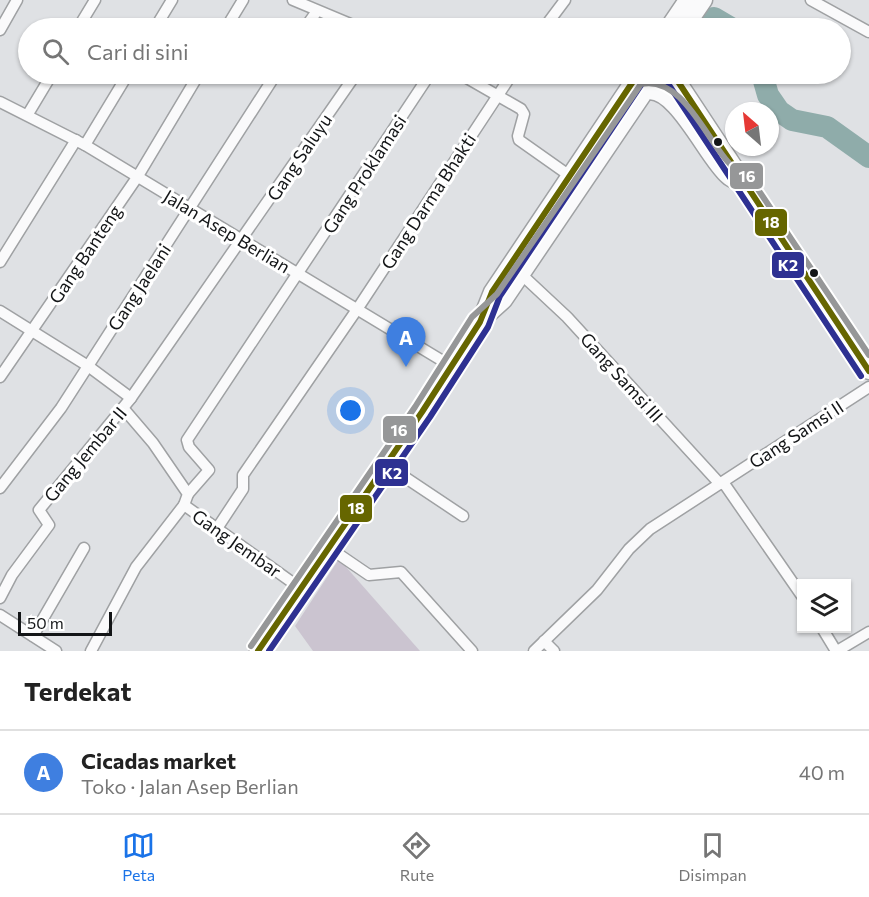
<!DOCTYPE html>
<html lang="id">
<meta charset="utf-8">
<style>
body{margin:0;font-family:Commissioner,sans-serif;background:#f6f6f6;color:#222}
.controls{position:absolute;right:18px;bottom:18px;display:grid;overflow:hidden;border-radius:0px;box-shadow:0 2px 4px #0004}
.controls button{width:54px;height:54px;display:grid;place-items:center;padding:0;border:0;border-bottom:2px solid #e0e0e0;background:#fff;color:#222;font:30px sans-serif}
.compass{position:absolute;left:725px;top:102px;width:54px;height:54px;border-radius:50%;background:#fff;box-shadow:0 2px 4px #0004;rotate:332deg}
.scale{position:absolute;left:18px;bottom:15px;width:94px;box-sizing:border-box;padding-left:6px;border:3px solid #131517;border-top:0;font-size:16px;line-height:21px;white-space:nowrap;color:#131517;-webkit-text-stroke:4px #fff;paint-order:stroke}
.you{position:absolute;left:351px;top:411px;width:21px;height:21px;margin:-15px;border:4px solid #fff;border-radius:50%;background:#1a73e8;box-shadow:0 0 0 9px #1a73e833}
.badge{display:grid;place-items:center;width:39px;height:39px;border-radius:50%;background:#1a73e8;color:#fff;font-size:20px;font-weight:700}
.pin{position:absolute;translate:-50% -50px;filter:drop-shadow(0 2px 3px #0008)}
.pin::after{content:'';position:absolute;top:32px;width:21px;height:18px;background:inherit;clip-path:polygon(0 0,100% 0,50% 100%)}
.list{margin:0;padding:0;list-style:none}
h2{display:flex;justify-content:space-between;align-items:center;height:78px;margin:0;padding:0 24px;font-size:26px}
h2 small{font-size:20px;font-weight:400;color:#767676}
.list li{display:grid;grid-template-columns:39px 1fr auto;gap:18px;align-items:center;box-sizing:border-box;height:84px;padding:0 24px;border-top:2px solid #e0e0e0}
.list b{display:block;font-size:22px;white-space:nowrap}
.list p{margin:0;font-size:20px;white-space:nowrap;color:#767676}
.list em{font-size:20px;font-style:normal;color:#767676}
.icon{flex:none;width:33px;height:33px;fill:none;stroke:currentColor;stroke-width:2;stroke-linecap:round;stroke-linejoin:round}
.map{position:relative;flex:none;width:869px;height:651px;overflow:hidden}
.search{position:absolute;background:#fff;box-shadow:0 2px 4px #0004;left:18px;right:18px;top:18px;height:66px;display:flex;align-items:center;gap:15px;box-sizing:border-box;padding:0 21px;border-radius:33px;color:#767676;font-size:22px}
.sheet{height:162px;background:#fff}
nav{display:flex;justify-content:space-around;align-items:center;box-sizing:border-box;height:84px;border-top:2px solid #e0e0e0;background:#fff;font-size:16px;color:#767676}
nav a{display:grid;justify-items:center;gap:3px}
nav .on{color:#1a73e8}
.map>svg:first-child{display:block}
.green{fill:#cbc4d0}
.lines{fill:none;stroke-linecap:round;stroke-linejoin:round}
.river{stroke:#8facaa;stroke-width:22}
.minor-casing{stroke:#9fa1a3;stroke-width:13}
.primary-casing{stroke:#9fa1a3;stroke-width:19}
.minor{stroke:#fafafb;stroke-width:10}
.primary{stroke:#fafafb;stroke-width:16}
.bus-1-casing{stroke:#fff;stroke-width:10}
.bus-2-casing{stroke:#fff;stroke-width:10}
.bus-3-casing{stroke:#fff;stroke-width:10}
.bus-1{stroke:#660;stroke-width:6}
.bus-2{stroke:#2e3192;stroke-width:6}
.bus-3{stroke:#969798;stroke-width:6}
.bus-dot{fill:#131517;stroke:#fff;stroke-width:2}
.labels{text-anchor:middle;dominant-baseline:central;stroke-width:6;stroke-linejoin:round;paint-order:stroke}
.street-label{font-size:18px;fill:#131517;stroke:#fff}
.line-badge{stroke:#fff;stroke-width:2}
.badge-label{font-size:16px;text-anchor:middle;font-weight:bold;fill:#fff}
</style>
<div class="map">
<svg width="869" height="651" viewBox="0 0 869 651">
<rect width="100%" height="100%" fill="#dfe1e4"/>
<path class="green" d="M339 559 420 651H313L295 626Z"/>
<g class="lines">
<g class="river">
<path d="M714 18 731 28"/>
<path d="M762 74 768 95 779 111 792 120 827 127 869 157"/>
</g>
<g class="minor-casing">
<g id="minor">
<path d="M293 0 360 28"/>
<path d="M811 0 869 32"/>
<path d="M78 28 95 0"/>
<path d="M155 28 172 0"/>
<path d="M226 28 243 0"/>
<path d="M305 28 317 11"/>
<path d="M544 28 565 0"/>
<path d="M0 30 17 0"/>
<path d="M460 74 521 109 524 114 518 136 519 140 570 176"/>
<path d="M0 102 85 145 451 366"/>
<path d="M28 114 52 74"/>
<path d="M85 145 128 74"/>
<path d="M0 262 76 140"/>
<path d="M521 274 567 317 720 484"/>
<path d="M0 311 88 366 131 398"/>
<path d="M0 377 138 176 199 74"/>
<path d="M123 408 153 443 188 494 184 505 300 588"/>
<path d="M385 464 463 516"/>
<path d="M723 482 802 596"/>
<path d="M0 488 61 408 276 74"/>
<path d="M188 494 209 470 189 447 187 440 430 74"/>
<path d="M216 530 243 489V475L358 308 512 74"/>
<path d="M328 547 369 575 401 572 472 651"/>
<path d="M0 598 12 575 49 525 39 510 131 398 356 74"/>
<path d="M0 615 56 651"/>
<path d="M822 628 836 651"/>
<path d="M33 636 84 548"/>
<path d="M544 641 554 651"/>
<path d="M91 651 136 567 184 505"/>
<path d="M534 651 597 590 629 549 650 529 869 387"/>
<path d="M837 651 869 632"/>
</g>
</g>
<g class="primary-casing">
<g id="primary">
<path d="M668 28 687 0"/>
<path d="M685 28 704 0"/>
<path d="M673 74 869 371"/>
<path d="M483 319 504 300 645 92C675 83 707 159 728 176 732 180 739 182 744 185"/>
<path d="M258 651 422 412 480 322 492 292 638 74"/>
</g>
</g>
<use href="#minor" class="minor"/>
<use href="#primary" class="primary"/>
<g class="bus-1-casing">
<g id="bus-1">
<path d="M673 74 869 371"/>
<path d="M258 651 422 412 480 322 492 292 638 74"/>
</g>
</g>
<g class="bus-2-casing">
<g id="bus-2">
<path d="M665 79 861 376"/>
<path d="M269 651 430 417 488 327 500 296 645 79"/>
</g>
</g>
<g class="bus-3-casing">
<path id="bus-3" d="M251 646 415 407 472 317 497 294 641 84C682 75 706 139 729 163 735 171 743 173 751 179L869 355"/>
</g>
<use href="#bus-1" class="bus-1"/>
<use href="#bus-2" class="bus-2"/>
<use href="#bus-3" class="bus-3"/>
</g>
<g class="bus-dot">
<circle cx="718" cy="142" r="5"/>
<circle cx="814" cy="273" r="5"/>
</g>
<g class="labels">
<g class="street-label">
<text transform="translate(299 157) rotate(-56)">Gang Saluyu</text>
<text transform="translate(364 174) rotate(-57)">Gang Proklamasi</text>
<text transform="translate(428 201) rotate(-57)">Gang Darma Bhakti</text>
<text transform="translate(227 231) rotate(31)">Jalan Asep Berlian</text>
<text transform="translate(85 254) rotate(-56)">Gang Banteng</text>
<text transform="translate(139 287) rotate(-57)">Gang Jaelani</text>
<text transform="translate(622 377) rotate(48)">Gang Samsi III</text>
<text transform="translate(796 434) rotate(-33)">Gang Samsi II</text>
<text transform="translate(85 454) rotate(-50)">Gang Jembar II</text>
<text transform="translate(237 543) rotate(35)">Gang Jembar</text>
</g>
</g>
<g class="line-badge">
<rect x="729" y="162" width="35" height="28" rx="6" fill="#969798"/>
<rect x="754" y="208" width="34" height="29" rx="6" fill="#660"/>
<rect x="771" y="251" width="34" height="28" rx="6" fill="#2e3192"/>
<rect x="382" y="415" width="35" height="29" rx="6" fill="#969798"/>
<rect x="374" y="458" width="35" height="29" rx="6" fill="#2e3192"/>
<rect x="339" y="494" width="34" height="29" rx="6" fill="#660"/>
</g>
<g class="badge-label">
<text x="747" y="182">16</text>
<text x="771" y="228">18</text>
<text x="788" y="271">K2</text>
<text x="399" y="436">16</text>
<text x="392" y="479">K2</text>
<text x="356" y="514">18</text>
</g>
</svg>
<div class="controls">
<button><svg class="icon" aria-label="layers" viewBox="0 0 24 24"><path d="M12 4l9 5-9 5-9-5zM3 14l9 5 9-5"/></svg></button>
</div>
<svg class="compass" viewBox="-18 -18 36 36"><path d="M0-13l5 13h-10z" fill="#e53935"/><path d="M0 13l5-13h-10z" fill="#767676"/></svg>
<div class="scale">50 m</div>
<div class="you"></div>
<div class="pin badge" style="left:406px;top:367px;background:#3f7fe0">A</div>
<div class="search"><svg class="icon" aria-label="search" viewBox="0 0 24 24"><circle cx="10" cy="10" r="6"/><path d="M15 15l6 6"/></svg>Cari di sini</div>
</div>
<section class="sheet">
<h2>Terdekat<small></small></h2>
<ul class="list">
<li><span class="badge" style="background:#3f7fe0">A</span><div><b>Cicadas market</b><p>Toko · Jalan Asep Berlian</p></div><em>40 m</em></li>
</ul>
</section>
<nav>
<a class="on"><svg class="icon" aria-label="map" viewBox="0 0 24 24"><path d="M3 6l6-2 6 2 6-2v14l-6 2-6-2-6 2zM9 4v14M15 6v14"/></svg>Peta</a>
<a><svg class="icon" aria-label="directions" viewBox="0 0 24 24"><path d="M12 3l9 9-9 9-9-9zM9 14v-3h6M13 9l2 2-2 2"/></svg>Rute</a>
<a><svg class="icon" aria-label="saved" viewBox="0 0 24 24"><path d="M7 4h10v16l-5-4-5 4z"/></svg>Disimpan</a>
</nav>
